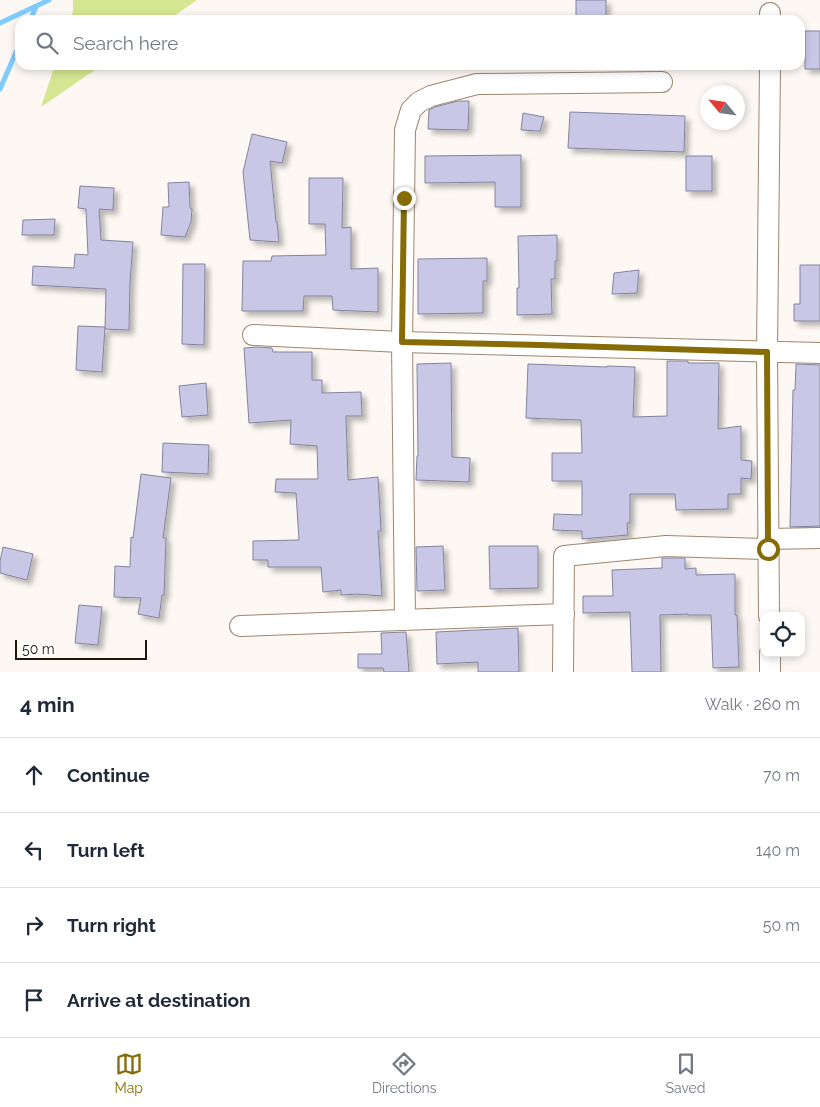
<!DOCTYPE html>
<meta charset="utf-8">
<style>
body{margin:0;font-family:Raleway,sans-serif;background:#f2f2f3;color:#1f2937}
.controls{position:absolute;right:15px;bottom:15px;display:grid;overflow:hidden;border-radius:10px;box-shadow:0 2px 8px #0003}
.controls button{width:45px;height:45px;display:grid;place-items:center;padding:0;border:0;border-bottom:1px solid #e0e1e3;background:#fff;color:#1f2937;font:25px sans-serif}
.compass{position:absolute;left:700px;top:85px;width:45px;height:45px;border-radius:50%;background:#fff;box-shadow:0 2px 8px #0003;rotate:299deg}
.scale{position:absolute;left:15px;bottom:12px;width:132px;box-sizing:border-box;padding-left:5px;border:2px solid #1e150d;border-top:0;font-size:14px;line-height:18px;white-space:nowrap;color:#1e150d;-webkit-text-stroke:4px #fff;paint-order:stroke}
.stop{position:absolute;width:15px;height:15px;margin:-11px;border:4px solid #866b07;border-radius:50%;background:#fff}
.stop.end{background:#866b07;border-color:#fff;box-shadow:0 1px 5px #0008}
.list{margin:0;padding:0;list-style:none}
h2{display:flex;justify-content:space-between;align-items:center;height:65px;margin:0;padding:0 20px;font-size:21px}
h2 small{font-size:16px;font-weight:400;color:#747a83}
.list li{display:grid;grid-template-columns:32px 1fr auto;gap:15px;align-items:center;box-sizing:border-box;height:75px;padding:0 20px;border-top:1px solid #e0e1e3}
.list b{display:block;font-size:19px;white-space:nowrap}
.list em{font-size:16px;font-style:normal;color:#747a83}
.icon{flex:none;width:28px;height:28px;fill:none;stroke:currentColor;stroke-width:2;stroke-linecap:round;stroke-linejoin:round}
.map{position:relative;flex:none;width:820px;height:672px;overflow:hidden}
.search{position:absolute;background:#fff;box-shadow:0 2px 8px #0003;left:15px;right:15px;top:15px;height:55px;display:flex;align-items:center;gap:12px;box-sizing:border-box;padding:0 18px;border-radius:15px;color:#747a83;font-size:19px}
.sheet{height:365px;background:#fff}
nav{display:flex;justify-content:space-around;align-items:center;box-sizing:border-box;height:70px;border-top:1px solid #e0e1e3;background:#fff;font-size:14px;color:#747a83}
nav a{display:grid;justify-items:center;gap:2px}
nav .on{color:#866b07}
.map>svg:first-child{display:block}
.green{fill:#d4e691}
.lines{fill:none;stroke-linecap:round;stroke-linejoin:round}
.stream{stroke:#7fcbfb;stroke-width:5}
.building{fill:#c8c7e6;stroke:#84839f;filter:url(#shadow)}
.street-casing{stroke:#9d8670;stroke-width:22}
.street{stroke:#fff;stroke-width:20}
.route{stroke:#866b07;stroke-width:6}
</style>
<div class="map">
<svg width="820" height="672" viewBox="0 0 820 672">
<defs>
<filter id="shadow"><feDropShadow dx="4.5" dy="4.5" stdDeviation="2.5" flood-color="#0004"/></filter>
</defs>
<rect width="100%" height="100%" fill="#fdf8f3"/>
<g class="green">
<path d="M73 0H197L168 20H70L73 11Z"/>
<path d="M55 65H102L41 107Z"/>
</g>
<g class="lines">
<g class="stream">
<path d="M30 20 36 7"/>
<path d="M0 23 49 0"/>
<path d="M0 89 20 43"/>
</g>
</g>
<g class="building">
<rect x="576" y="0" width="30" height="20"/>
<rect x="805" y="31" width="15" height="38"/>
<path d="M458 101H469L468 130 428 129 429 110 435 107Z"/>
<path d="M570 112 685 116 684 152 568 148Z"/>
<path d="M523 113 544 117 540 131 521 130Z"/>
<path d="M252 134 287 142 282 163 270 161 276 222H277L279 242 250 240 243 172Z"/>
<path d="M521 155V207H495V182L425 183V156Z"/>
<rect x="686" y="156" width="26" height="35"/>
<path d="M309 178H343L342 228 351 227V269L378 268V312L333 310 332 296H304L303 311H242L243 261H271L272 256 326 255 325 224H309Z"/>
<path d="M189 182 190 208 192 209 191 222 185 237 161 235 163 207H169L168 183Z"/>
<path d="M80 186 114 188 113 210 99 209 101 240 133 242 130 282 129 330 105 329 106 289 32 285 33 266 74 268 75 254 88 255 86 209 78 208Z"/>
<path d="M55 219 54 235H22L23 220Z"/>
<path d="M557 235V261H555V279H551L552 314 517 315V288H519L518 236Z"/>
<path d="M487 258V281H483V313L418 314V259Z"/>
<path d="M183 264H205L204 345 182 344Z"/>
<path d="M800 265H820V321H794V304H800Z"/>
<path d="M639 270 637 293 612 294 614 273Z"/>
<path d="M78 326 105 327 102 372 76 370Z"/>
<path d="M258 347 272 348 273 352H312V380H322V393L361 392 362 416H346L348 480 378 477 381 531H378L382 596 357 594 341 595V590L323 592 321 567H268V560H253V541L299 540 296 493 275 492 276 479H318L317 446 290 444 291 420 249 423 244 348Z"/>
<path d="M667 361H688V363H719L718 429 741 426V460L752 461 751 479 741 478V494H728V509L676 510 675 494H630V523H627L628 535 582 539V531L553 530 554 514 582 515V481H552V453H582L581 420 526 418 528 364 607 367V366L635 367 633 417 667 416Z"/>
<path d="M451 363 452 457 470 458 469 482 416 480 417 456H418L417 364Z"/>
<path d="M796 364 820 365V526L790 527 793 390H795Z"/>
<path d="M206 383 208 415 182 417 179 386Z"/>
<path d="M163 443 209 445 208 474 162 472Z"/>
<path d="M141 474 171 478 163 538H166L164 595H162L159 618 138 614 141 598 114 597 115 566 130 567 131 537 133 538Z"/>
<path d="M443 546 445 590 417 591 416 547Z"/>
<path d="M489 546H538V588L490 589Z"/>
<path d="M3 547 33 554 27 580 0 573V561Z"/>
<path d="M662 558H685V569L696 568V575L735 574V615H737L739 667 713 668 711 615H688V614L660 615 661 672H632L630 612 583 613V596H613L612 570 662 568Z"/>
<path d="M79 605 102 607 98 645 75 643Z"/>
<path d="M518 628 519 672H478V662L437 664 436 632Z"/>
<path d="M406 632 409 672H384L383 668H358V654H382L381 633Z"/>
</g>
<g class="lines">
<g class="street-casing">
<g id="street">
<path d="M770 20V13"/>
<path d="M253 335 402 342 820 353"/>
<path d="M768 539 820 538"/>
<path d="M769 616 767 352 770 65"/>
<path d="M405 619 402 342 405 130 411 110 419 102 431 96 477 84 662 82"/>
<path d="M240 626 564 614"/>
<path d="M770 653V672"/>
<path d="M563 672 564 556 666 546 768 549"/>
</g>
</g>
<use href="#street" class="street"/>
</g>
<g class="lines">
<path class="route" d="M404 198 402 342 540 345 767 352 768 549"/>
</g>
</svg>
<div class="controls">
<button><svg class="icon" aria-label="locate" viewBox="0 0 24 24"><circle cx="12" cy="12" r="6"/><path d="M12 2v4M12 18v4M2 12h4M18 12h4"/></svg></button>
</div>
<svg class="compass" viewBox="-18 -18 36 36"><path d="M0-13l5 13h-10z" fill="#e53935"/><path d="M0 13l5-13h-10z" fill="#747a83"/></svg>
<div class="scale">50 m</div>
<div class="stop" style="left:768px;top:549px"></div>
<div class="stop end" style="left:404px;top:198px"></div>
<div class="search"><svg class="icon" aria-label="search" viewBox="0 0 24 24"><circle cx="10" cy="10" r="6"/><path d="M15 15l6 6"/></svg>Search here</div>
</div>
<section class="sheet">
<h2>4 min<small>Walk · 260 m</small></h2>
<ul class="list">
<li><svg class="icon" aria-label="ahead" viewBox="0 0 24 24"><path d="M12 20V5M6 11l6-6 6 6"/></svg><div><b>Continue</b></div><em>70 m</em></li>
<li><svg class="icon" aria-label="left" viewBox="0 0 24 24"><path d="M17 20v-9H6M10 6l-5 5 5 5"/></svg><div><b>Turn left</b></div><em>140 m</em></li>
<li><svg class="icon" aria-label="right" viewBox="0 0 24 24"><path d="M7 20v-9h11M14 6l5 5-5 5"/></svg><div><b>Turn right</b></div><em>50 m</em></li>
<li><svg class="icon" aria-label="arrive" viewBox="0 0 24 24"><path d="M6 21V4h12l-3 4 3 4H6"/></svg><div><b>Arrive at destination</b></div></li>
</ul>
</section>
<nav>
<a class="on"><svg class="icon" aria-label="map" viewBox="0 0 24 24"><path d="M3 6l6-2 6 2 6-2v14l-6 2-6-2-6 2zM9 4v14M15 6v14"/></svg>Map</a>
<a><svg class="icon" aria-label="directions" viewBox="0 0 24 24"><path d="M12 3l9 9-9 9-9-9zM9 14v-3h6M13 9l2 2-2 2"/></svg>Directions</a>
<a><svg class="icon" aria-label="saved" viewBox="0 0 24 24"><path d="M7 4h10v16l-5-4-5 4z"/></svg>Saved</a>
</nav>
